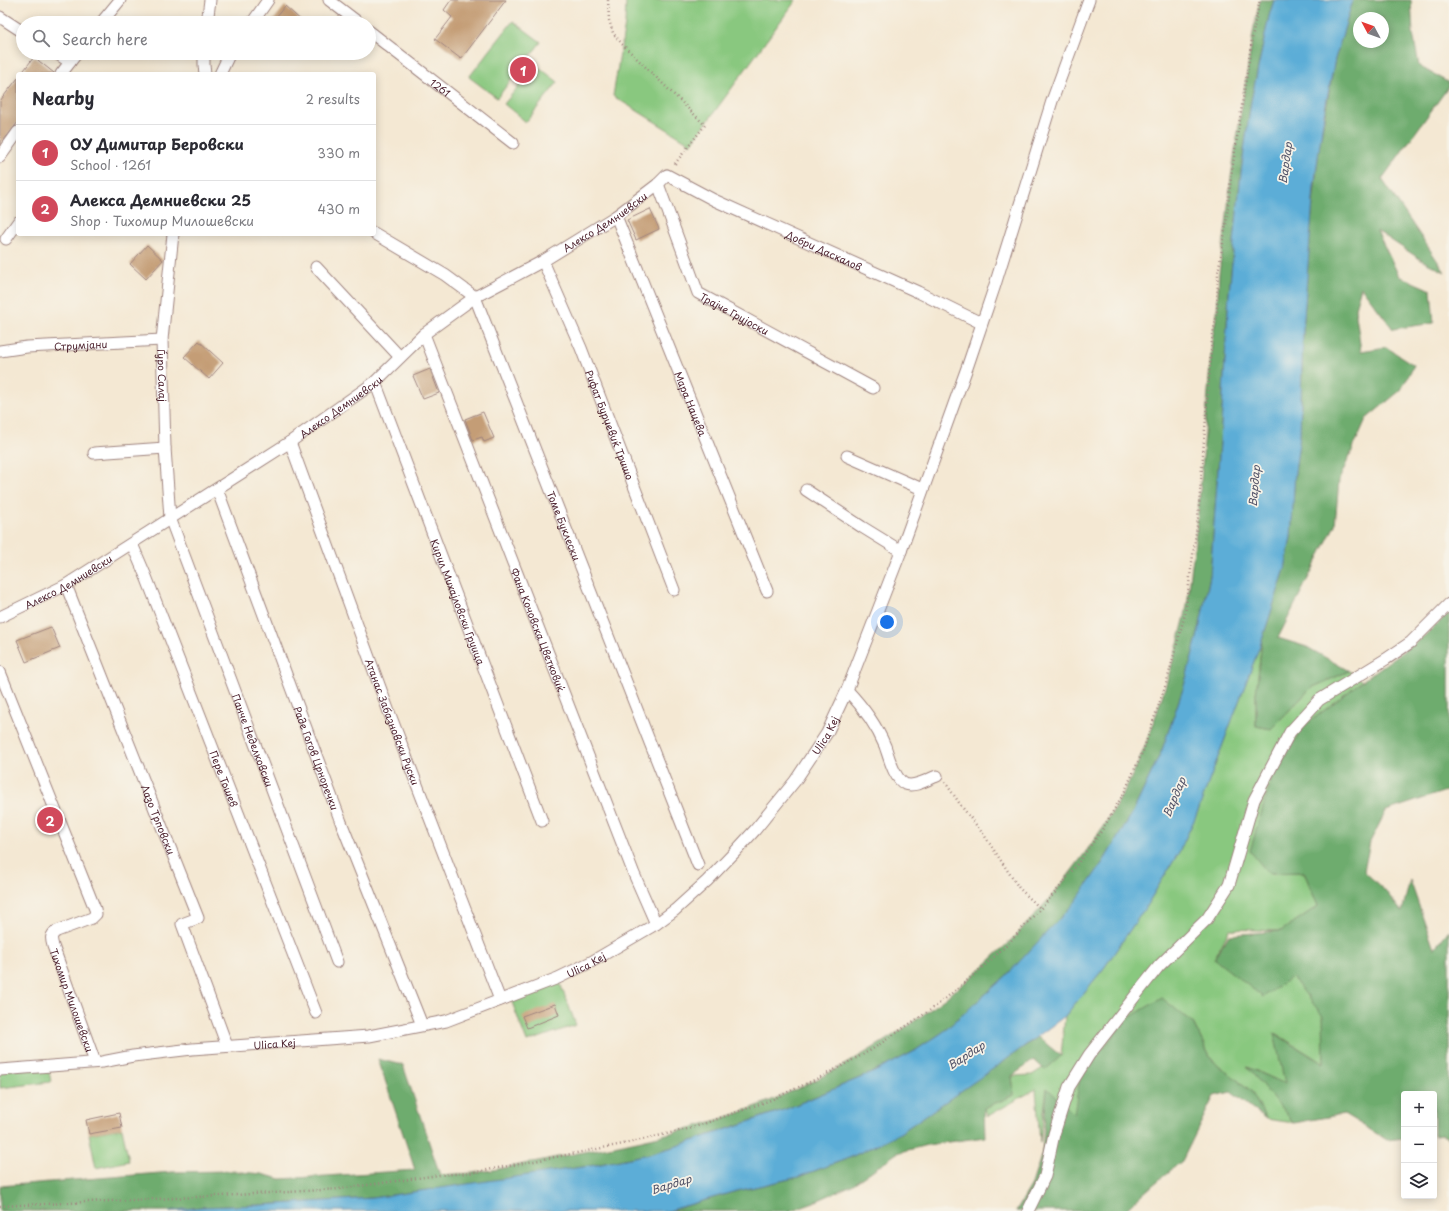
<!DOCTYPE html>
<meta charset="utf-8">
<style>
body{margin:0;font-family:"Playpen Sans",sans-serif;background:#f7f7f7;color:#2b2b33}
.controls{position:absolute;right:12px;bottom:12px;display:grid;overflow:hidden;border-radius:4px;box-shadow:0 2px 10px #0003}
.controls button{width:36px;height:36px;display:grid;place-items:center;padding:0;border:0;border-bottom:1px solid #e1e1e2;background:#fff;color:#2b2b33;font:20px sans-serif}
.compass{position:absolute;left:1353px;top:12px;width:36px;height:36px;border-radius:50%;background:#fff;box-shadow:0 2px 10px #0003;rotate:311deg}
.you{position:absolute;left:887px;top:622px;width:14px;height:14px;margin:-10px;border:3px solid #fff;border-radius:50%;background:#1a73e8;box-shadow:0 0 0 6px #1a73e833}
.badge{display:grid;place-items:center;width:26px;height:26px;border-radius:50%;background:#d1495b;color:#fff;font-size:13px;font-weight:700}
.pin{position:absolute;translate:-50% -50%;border:2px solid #fff;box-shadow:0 1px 4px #0006}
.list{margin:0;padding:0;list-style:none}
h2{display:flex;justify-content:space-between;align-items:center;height:52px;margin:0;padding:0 16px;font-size:17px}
h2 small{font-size:13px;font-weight:400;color:#7c7c81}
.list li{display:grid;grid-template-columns:26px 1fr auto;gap:12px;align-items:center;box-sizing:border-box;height:56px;padding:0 16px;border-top:1px solid #e1e1e2}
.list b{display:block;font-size:15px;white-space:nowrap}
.list p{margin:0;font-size:13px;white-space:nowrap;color:#7c7c81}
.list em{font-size:13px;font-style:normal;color:#7c7c81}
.icon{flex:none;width:22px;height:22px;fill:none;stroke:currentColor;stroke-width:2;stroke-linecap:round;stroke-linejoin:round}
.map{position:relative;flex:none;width:1449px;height:1211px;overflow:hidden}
.search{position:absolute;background:#fff;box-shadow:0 2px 10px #0003;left:16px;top:16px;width:360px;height:44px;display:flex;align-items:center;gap:10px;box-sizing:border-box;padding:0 14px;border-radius:22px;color:#7c7c81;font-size:15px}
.panel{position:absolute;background:#fff;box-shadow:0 2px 10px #0003;left:16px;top:72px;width:360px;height:164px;border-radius:4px}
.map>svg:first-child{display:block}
.green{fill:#89c87f;stroke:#6a7455}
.forest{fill:#6eac6e;stroke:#5c664c;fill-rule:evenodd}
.water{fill:#5cadd7;stroke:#536681}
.building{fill:#c49d76}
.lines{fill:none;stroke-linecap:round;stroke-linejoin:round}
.minor-casing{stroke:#9f847f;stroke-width:13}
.path{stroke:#9f847f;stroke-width:2.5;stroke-dasharray:1 3;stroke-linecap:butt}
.minor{stroke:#fff;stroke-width:11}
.labels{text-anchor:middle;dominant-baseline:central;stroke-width:3.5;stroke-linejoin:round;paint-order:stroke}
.street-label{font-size:10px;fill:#4a1f2b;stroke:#f7f3e8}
.water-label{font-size:11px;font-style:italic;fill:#505167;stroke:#f7f3e8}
</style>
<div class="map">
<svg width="1449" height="1211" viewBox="0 0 1449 1211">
<rect width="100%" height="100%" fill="#f7f3e8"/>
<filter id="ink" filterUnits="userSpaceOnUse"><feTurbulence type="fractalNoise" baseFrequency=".025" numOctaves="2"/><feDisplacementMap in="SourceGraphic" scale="8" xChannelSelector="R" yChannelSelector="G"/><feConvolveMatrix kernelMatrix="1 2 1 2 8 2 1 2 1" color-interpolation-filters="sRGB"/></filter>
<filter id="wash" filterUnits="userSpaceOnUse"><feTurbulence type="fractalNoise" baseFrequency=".012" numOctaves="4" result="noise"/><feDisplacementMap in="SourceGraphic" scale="16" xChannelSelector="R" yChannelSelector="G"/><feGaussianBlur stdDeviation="0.9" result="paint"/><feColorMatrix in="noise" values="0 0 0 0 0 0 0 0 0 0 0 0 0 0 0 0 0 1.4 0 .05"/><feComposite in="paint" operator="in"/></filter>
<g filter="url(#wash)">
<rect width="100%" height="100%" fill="#f4e8d3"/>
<g class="green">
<path d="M626 0H796L691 144 613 96 625 24Z"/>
<path d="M513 21 541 42 497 98 469 77Z"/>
<path d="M536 65 558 82 526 122 504 104Z"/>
<path d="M1262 640 1256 694V726L1271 729 1311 688 1349 671 1362 681 1303 727 1272 778 1268 873 1304 872 1318 906 1281 931 1230 929 1214 959 1226 967 1292 977 1324 1016V1064L1275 1033 1285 1084 1248 1067 1294 1123 1266 1119 1251 1091 1211 1059 1193 1023 1074 1115 1047 1088 1040 1142 1036 1089 988 1116 984 1108 1014 1095 1012 1076 1032 1075 1061 1056 1065 1016 1104 968 1145 908 1179 852 1196 816Z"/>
<path d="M558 978 576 1025 527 1042 510 997Z"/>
<path d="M48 1066 51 1082 0 1088V1071Z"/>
<path d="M122 1128 129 1161 96 1168 89 1134Z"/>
</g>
<g class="forest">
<path d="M1260 0H1274L1269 16 1251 101 1241 172 1229 293 1220 443 1210 576 1198 634 1184 686 1162 750 1133 812 1103 862 1077 901 1006 976 943 1032 913 1052 874 1072 786 1109 677 1146 649 1154 596 1165 527 1176 372 1198 261 1205 201 1207 169 1211H0V1186L172 1172 232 1171 261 1174 281 1179 415 1170 378 1059 403 1065 440 1175C450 1174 461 1174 472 1173 506 1169 539 1160 573 1154 641 1141 708 1127 772 1100 894 1048 1004 965 1082 857 1106 824 1128 789 1143 751 1148 739 1151 727 1156 715 1167 682 1177 649 1185 616 1189 597 1190 577 1193 558 1202 486 1206 413 1212 340L1217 313 1219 273 1226 225 1231 177 1254 27Z"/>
<path d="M1353 0H1411L1413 33 1419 66 1449 83V86L1382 179 1445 272 1423 261 1377 231 1399 276 1431 290 1434 323 1393 329 1361 287 1355 308 1361 351 1386 347 1414 365 1401 390 1366 419 1339 480 1335 525 1278 638 1307 647 1349 671 1311 688 1271 729 1256 726V694L1262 640 1285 569 1291 537 1295 472 1300 435 1303 331 1310 233 1319 148 1335 59ZM1359 18H1383V42H1359Z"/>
<path d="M1449 613V790L1386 811 1370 842 1364 871 1387 893 1402 912 1410 880 1434 949 1449 930V1138L1443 1135 1434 1136V1094H1404V1138L1387 1140 1344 1114 1294 1123 1247 1067 1285 1084 1274 1033 1324 1064 1323 1016 1292 977 1263 997 1214 959 1229 935 1281 931 1318 906 1304 872 1268 873 1250 851 1272 778 1303 727 1362 681 1424 636Z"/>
<path d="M1162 998 1193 1023 1211 1059 1251 1091 1266 1119 1231 1092 1214 1096 1182 1161 1154 1184 1124 1211H1016L1032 1184 1042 1153 1047 1088 1074 1114 1080 1077 1127 1019Z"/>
<path d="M1038 1037 1061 1056 1045 1070 1034 1060 1012 1076 1014 1095 984 1108 985 1137 927 1145 897 1153 852 1185 814 1202 789 1211H668L733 1192 798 1177 849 1158 900 1133Z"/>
</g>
<path class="water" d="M1274 0H1353L1335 59 1324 114 1314 187 1303 331 1300 435 1295 472 1291 537 1285 569 1262 640 1196 816 1179 852 1145 908 1104 968 1065 1016 1003 1062 900 1133 849 1158 798 1177 733 1192 668 1211H169L201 1207 261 1205 372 1198 596 1165 649 1154 677 1146 786 1109 874 1072 913 1052 943 1032 1006 976 1076 901 1103 862 1133 812 1162 750 1184 686 1198 634 1210 576 1220 443 1229 293 1241 172 1251 101 1269 16Z"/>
<g id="blocks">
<g class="building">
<path d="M451 0H506L461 59 435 39 452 17 444 10Z"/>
<path d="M285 6 304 23H271Z"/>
<path d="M34 57 54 73V74H21Z"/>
<path d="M18 78V122L0 145V101Z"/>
<path d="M650 209 659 229 636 240 627 220Z"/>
<path d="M147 245 163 260 146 279 130 264Z"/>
<path d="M199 341 223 363 209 379 184 357Z"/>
<path d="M430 369 439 393 423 399 413 376Z"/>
<path d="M483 412 494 438 484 442 482 437 473 440 465 419Z"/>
<path d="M51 627 60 648 26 662 17 640Z"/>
<path d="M555 1004 559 1015 527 1028 522 1016Z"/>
<path d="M119 1113 122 1128 89 1134 86 1120Z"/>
</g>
</g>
</g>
<g filter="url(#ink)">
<use href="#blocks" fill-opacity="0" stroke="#9f847f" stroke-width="1"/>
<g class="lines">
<g class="minor-casing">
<g id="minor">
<path d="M329 0 359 23"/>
<path d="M0 17 23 32"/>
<path d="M101 23 120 0"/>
<path d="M207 23 210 0"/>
<path d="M252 23 268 0"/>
<path id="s1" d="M369 31 513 143"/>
<path d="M56 53 70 62"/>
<path d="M204 53V65L205 74"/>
<path d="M61 74 77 53"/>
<path d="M220 74 230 53"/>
<path d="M0 157 18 132"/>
<path id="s2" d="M658 184 698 293 873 388"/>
<path id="s3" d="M616 216 767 591"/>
<path id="s4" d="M374 233 445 275 475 297 698 865"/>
<path id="s5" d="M173 234 162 340 165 448 170 518 337 962"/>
<path d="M6 239 18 222"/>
<path id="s6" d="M543 261 581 348 674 590"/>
<path d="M316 267 400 357"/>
<path id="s7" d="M424 334 634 874 656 924"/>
<path id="s8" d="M0 351 27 347 162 340"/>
<path id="s9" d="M375 382 542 821"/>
<path id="s10" d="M290 442 389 712 500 1000"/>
<path d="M94 453 165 448"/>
<path d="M847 456 922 489"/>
<path id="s11" d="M217 489 341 822 422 1025"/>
<path d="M806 490 862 527 901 551"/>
<path id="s12" d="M132 544 147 579 316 1013"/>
<path id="s13" d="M66 585 198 918 182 924 227 1046"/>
<path id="s14" d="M0 617 66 585 290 442 375 382 424 334 475 297 543 261 616 216 658 184 667 175 714 200 918 292 981 323"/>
<path id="s15" d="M0 672 95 909 96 914 92 918 57 931C50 935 51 939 53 946L95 1062"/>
<path d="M847 690C863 707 876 724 885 746 889 757 894 779 905 784 915 788 928 779 937 776"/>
<path id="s16" d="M0 1070 102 1062 133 1056 192 1049 369 1036 446 1021 558 978 591 962 656 924 675 910 707 881 733 854 755 830 795 781 827 733 847 690 901 551 968 365 994 288 1052 101 1089 0"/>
<path d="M1028 1211 1045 1176 1054 1134 1069 1087 1089 1055 1139 991 1159 966 1207 919 1229 885 1254 800 1290 732 1319 700 1386 659 1411 642 1449 604"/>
</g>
</g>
<g class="path">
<path d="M608 0 609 20 613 33 622 44 705 125 674 165"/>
<path d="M945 782 962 807 984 835 1019 888 1041 909"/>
<path d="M0 1206 219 1196 339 1189 439 1175 472 1173 623 1144 692 1128 771 1100 823 1076 871 1050 935 1007 974 975 1008 944 1061 886 1102 830 1124 793 1143 751 1167 681 1185 614 1198 518 1212 340 1217 313 1218 273 1226 225 1231 177 1254 27 1260 0"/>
</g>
<use href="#minor" class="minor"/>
</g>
</g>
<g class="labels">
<g class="street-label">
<text stroke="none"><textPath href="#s1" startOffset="91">1261</textPath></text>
<text stroke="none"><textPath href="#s14" startOffset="725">Алексо Демниевски</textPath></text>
<text stroke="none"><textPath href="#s14" startOffset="977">Добри Даскалов</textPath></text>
<text stroke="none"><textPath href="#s2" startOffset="158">Трајче Грујоски</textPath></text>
<text stroke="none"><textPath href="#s8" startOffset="81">Струмјани</textPath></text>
<text stroke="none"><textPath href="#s5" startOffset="142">Ѓуро Салај</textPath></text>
<text stroke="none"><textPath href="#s3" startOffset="202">Мара Нацева</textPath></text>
<text stroke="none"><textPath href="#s14" startOffset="401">Алексо Демниевски</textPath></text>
<text stroke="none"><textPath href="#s6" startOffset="177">Рифат Бурџевиќ Тришо</textPath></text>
<text stroke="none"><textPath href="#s4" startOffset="365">Томе Буклески</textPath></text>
<text stroke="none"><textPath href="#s14" startOffset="77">Алексо Демниевски</textPath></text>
<text stroke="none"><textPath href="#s9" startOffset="235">Кирил Михајловски Груица</textPath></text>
<text stroke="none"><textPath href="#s7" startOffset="317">Фана Кочовска Цветковиќ</textPath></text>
<text stroke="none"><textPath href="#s10" startOffset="298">Атанас Забазновски Руски</textPath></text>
<text stroke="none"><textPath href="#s16" startOffset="936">Ulica Kej</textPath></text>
<text stroke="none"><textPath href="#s5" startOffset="522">Панче Неделковски</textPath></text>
<text stroke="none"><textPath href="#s11" startOffset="287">Раде Гогов Црноречки</textPath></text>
<text stroke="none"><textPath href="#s12" startOffset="252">Пере Тошев</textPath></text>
<text stroke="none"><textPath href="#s13" startOffset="252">Лазо Трповски</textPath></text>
<text stroke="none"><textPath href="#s16" startOffset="600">Ulica Kej</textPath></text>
<text stroke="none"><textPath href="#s15" startOffset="378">Тихомир Милошевски</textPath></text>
<text stroke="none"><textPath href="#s16" startOffset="276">Ulica Kej</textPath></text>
</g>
<g class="water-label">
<text transform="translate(1285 163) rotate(-82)">Вардар</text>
<text transform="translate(1254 486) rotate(-85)">Вардар</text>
<text transform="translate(1174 797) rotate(-67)">Вардар</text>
<text transform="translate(966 1055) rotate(-33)">Вардар</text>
<text transform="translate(671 1184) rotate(-17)">Вардар</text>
</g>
</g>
</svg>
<div class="controls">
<button>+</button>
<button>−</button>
<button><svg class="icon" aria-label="layers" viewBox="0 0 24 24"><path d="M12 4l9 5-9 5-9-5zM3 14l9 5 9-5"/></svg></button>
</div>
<svg class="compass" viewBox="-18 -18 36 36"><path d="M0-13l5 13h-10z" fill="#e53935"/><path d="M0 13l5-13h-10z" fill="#7c7c81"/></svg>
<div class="you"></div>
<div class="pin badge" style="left:523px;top:70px">1</div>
<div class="pin badge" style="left:50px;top:820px">2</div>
<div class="search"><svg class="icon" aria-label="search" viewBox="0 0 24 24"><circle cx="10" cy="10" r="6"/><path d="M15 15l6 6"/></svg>Search here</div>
<section class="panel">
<h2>Nearby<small>2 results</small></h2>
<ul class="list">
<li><span class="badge">1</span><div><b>ОУ Димитар Беровски</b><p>School · 1261</p></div><em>330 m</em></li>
<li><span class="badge">2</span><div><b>Алекса Демниевски 25</b><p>Shop · Тихомир Милошевски</p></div><em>430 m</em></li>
</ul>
</section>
</div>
